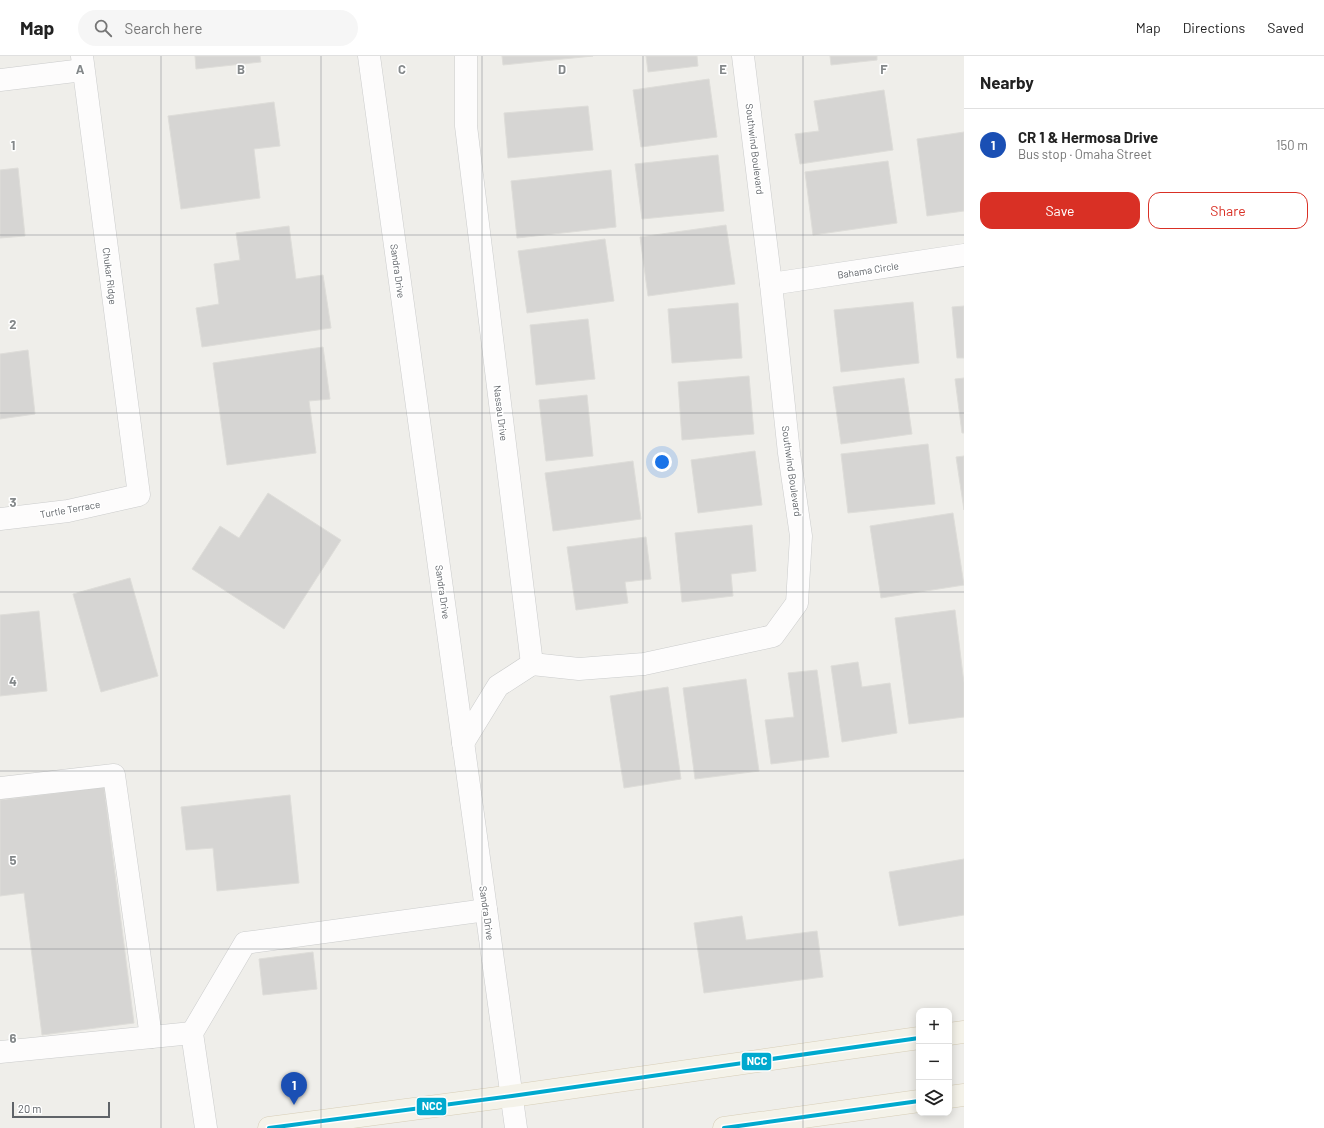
<!DOCTYPE html>
<meta charset="utf-8">
<style>
body{margin:0;font-family:Barlow,sans-serif;background:#f6f6f6;color:#222}
.controls{position:absolute;right:12px;bottom:12px;display:grid;overflow:hidden;border-radius:8px;box-shadow:0 2px 10px #0003}
.controls button{width:36px;height:36px;display:grid;place-items:center;padding:0;border:0;border-bottom:1px solid #e0e0e0;background:#fff;color:#222;font:20px sans-serif}
.scale{position:absolute;left:12px;bottom:10px;width:98px;box-sizing:border-box;padding-left:4px;border:2px solid #5f6368;border-top:0;font-size:11px;line-height:14px;white-space:nowrap;color:#5f6368;-webkit-text-stroke:3px #fff;paint-order:stroke}
.you{position:absolute;left:662px;top:406px;width:14px;height:14px;margin:-10px;border:3px solid #fff;border-radius:50%;background:#1a73e8;box-shadow:0 0 0 6px #1a73e833}
.badge{display:grid;place-items:center;width:26px;height:26px;border-radius:50%;background:#d93025;color:#fff;font-size:13px;font-weight:700}
.pin{position:absolute;translate:-50% -33px;filter:drop-shadow(0 1px 2px #0008)}
.pin::after{content:'';position:absolute;top:21px;width:14px;height:12px;background:inherit;clip-path:polygon(0 0,100% 0,50% 100%)}
.list{margin:0;padding:0;list-style:none}
h2{display:flex;justify-content:space-between;align-items:center;height:52px;margin:0;padding:0 16px;font-size:17px}
h2 small{font-size:13px;font-weight:400;color:#767676}
.list li{display:grid;grid-template-columns:26px 1fr auto;gap:12px;align-items:center;box-sizing:border-box;height:72px;padding:0 16px;border-top:1px solid #e0e0e0}
.list b{display:block;font-size:15px;white-space:nowrap}
.list p{margin:0;font-size:13px;white-space:nowrap;color:#767676}
.list em{font-size:13px;font-style:normal;color:#767676}
.actions{display:flex;gap:8px;padding:12px 16px}
.actions a{flex:1;padding:9px 0;border:1px solid #d93025;border-radius:12px;text-align:center;font-size:14px;color:#d93025}
.actions .main{background:#d93025;color:#fff}
.icon{flex:none;width:22px;height:22px;fill:none;stroke:currentColor;stroke-width:2;stroke-linecap:round;stroke-linejoin:round}
.map{position:relative;flex:none;width:964px;height:1072px;overflow:hidden}
header{display:flex;align-items:center;gap:24px;box-sizing:border-box;height:56px;padding:0 20px;background:#fff;border-bottom:1px solid #e0e0e0}
header strong{font-size:19px}
nav{display:flex;gap:22px;margin-inline-start:auto;font-size:14px}
.search{width:280px;height:36px;background:#f6f6f6;display:flex;align-items:center;gap:10px;box-sizing:border-box;padding:0 14px;border-radius:22px;color:#767676;font-size:15px}
main{display:flex}
aside{flex:1;background:#fff}
.map>svg:first-child{display:block}
.building{fill:#d6d5d3;stroke:#deddd9}
.lines{fill:none;stroke-linecap:round;stroke-linejoin:round}
.minor-casing{stroke:#cbcccc;stroke-width:23}
.major-casing{stroke:#d7ceb8;stroke-width:23}
.minor{stroke:#fdfcfc;stroke-width:22}
.major{stroke:#f4f2e9;stroke-width:22}
.bus-1-casing{stroke:#fff;stroke-width:7}
.bus-1{stroke:#00a9ce;stroke-width:4}
.grid{fill:none;stroke:#84888a;stroke-width:1;stroke-opacity:0.55}
.labels{text-anchor:middle;dominant-baseline:central;stroke-width:3;stroke-linejoin:round;paint-order:stroke}
.street-label{font-size:10px;fill:#5f6368;stroke:#fff}
.grid-label{font-size:13px;text-anchor:middle;font-weight:bold;fill:#84888a;stroke:#fff;stroke-width:3;stroke-linejoin:round;paint-order:stroke}
.line-badge{stroke:#fff;stroke-width:1.5}
.badge-label{font-size:11px;text-anchor:middle;font-weight:bold;fill:#fff}
</style>
<header>
<strong>Map</strong>
<div class="search"><svg class="icon" aria-label="search" viewBox="0 0 24 24"><circle cx="10" cy="10" r="6"/><path d="M15 15l6 6"/></svg>Search here</div>
<nav><a>Map</a><a>Directions</a><a>Saved</a></nav>
</header>
<main>
<div class="map">
<svg width="964" height="1072" viewBox="0 0 964 1072">
<rect width="100%" height="100%" fill="#efeeea"/>
<g class="building">
<path d="M195 0H260L261 6 196 13Z"/>
<path d="M502 0H593L503 9Z"/>
<path d="M646 0H697L698 10 648 16Z"/>
<path d="M830 0H877V4L831 9Z"/>
<path d="M709 23 717 81 641 91 633 34Z"/>
<path d="M884 34 893 94 800 108 795 78 819 75 814 45Z"/>
<path d="M274 46 280 90 254 93 260 142 181 153 168 60Z"/>
<path d="M588 50 593 94 508 102 504 57Z"/>
<path d="M964 76V155L927 160 917 83Z"/>
<path d="M718 99 724 155 642 163 635 108Z"/>
<path d="M888 105 897 167 813 179 805 116Z"/>
<path d="M18 112 25 180 0 182V114Z"/>
<path d="M611 114 616 171 517 182 511 125Z"/>
<path d="M726 169 735 228 648 240 640 181Z"/>
<path d="M289 170 296 223 323 219 331 272 202 291 196 252 219 248 214 208 240 204 236 177Z"/>
<path d="M605 183 614 245 527 257 518 195Z"/>
<path d="M913 246 919 307 841 316 834 254Z"/>
<path d="M738 247 742 302 672 307 668 253Z"/>
<path d="M964 250V302H957L952 251Z"/>
<path d="M588 263 595 323 536 329 530 269Z"/>
<path d="M323 291 330 343 309 345 316 397 227 409 213 307Z"/>
<path d="M28 294 35 358 0 363V298Z"/>
<path d="M749 320 754 378 682 384 678 326Z"/>
<path d="M904 322 912 378 841 388 833 331Z"/>
<path d="M964 322V377H962L955 323Z"/>
<path d="M587 339 593 400 546 405 539 344Z"/>
<path d="M928 388 935 448 848 457 841 398Z"/>
<path d="M755 395 762 449 698 457 691 404Z"/>
<path d="M964 400V454L956 401Z"/>
<path d="M633 405 641 463 553 475 545 417Z"/>
<path d="M268 437 341 484 284 573 192 513 220 470 239 482Z"/>
<path d="M953 457 964 529 881 542 870 470Z"/>
<path d="M752 469 756 515 731 518 733 540 682 546 675 477Z"/>
<path d="M646 481 651 523 625 526 628 547 576 554 567 491Z"/>
<path d="M130 522 158 620 101 636 73 538Z"/>
<path d="M955 554 964 627V661L909 668 895 562Z"/>
<path d="M39 555 47 635 0 640V559Z"/>
<path d="M858 606 862 631 890 627 897 677 842 686 831 610Z"/>
<path d="M817 614 829 701 771 708 765 664 794 661 788 617Z"/>
<path d="M746 623 759 715 695 723 683 632Z"/>
<path d="M668 631 681 723 624 732 610 640Z"/>
<path d="M104 731 134 967 42 979 24 837 0 840V744Z"/>
<path d="M290 739 299 827 217 835 213 792 186 794 181 751Z"/>
<path d="M964 803V859L899 870 889 816Z"/>
<path d="M742 860 746 884 817 875 823 921 704 937 694 867Z"/>
<path d="M313 896 317 933 263 939 259 903Z"/>
</g>
<g class="lines">
<g class="minor-casing">
<g id="minor">
<path d="M369 0 516 1072"/>
<path d="M466 0V70L532 608"/>
<path d="M0 24 83 14"/>
<path d="M771 228 964 199"/>
<path d="M0 463 68 455 139 439 82 0"/>
<path d="M532 608 579 613 644 608 773 580 797 547 801 480 789 397 771 228 743 0"/>
<path d="M463 687 498 630 532 608"/>
<path d="M0 732 114 719 151 981"/>
<path d="M0 996 192 977"/>
<path d="M206 1072 192 977 245 887 486 854"/>
</g>
</g>
<g class="major-casing">
<g id="major">
<path d="M949 978 964 976"/>
<path d="M949 1041 964 1039"/>
<path d="M269 1072 512 1040 919 982"/>
<path d="M724 1072 919 1045"/>
</g>
</g>
<use href="#minor" class="minor"/>
<use href="#major" class="major"/>
<g class="bus-1-casing">
<g id="bus-1">
<path d="M269 1072 512 1040 919 982"/>
<path d="M724 1072 919 1045"/>
</g>
</g>
<use href="#bus-1" class="bus-1"/>
</g>
<path class="grid" d="M161 0V1072M321 0V1072M482 0V1072M643 0V1072M803 0V1072M0 179H964M0 357H964M0 536H964M0 715H964M0 893H964"/>
<g class="labels">
<g class="street-label">
<text transform="translate(755 93) rotate(83)">Southwind Boulevard</text>
<text transform="translate(868 214) rotate(-9)">Bahama Circle</text>
<text transform="translate(398 215) rotate(82)">Sandra Drive</text>
<text transform="translate(110 220) rotate(83)">Chukar Ridge</text>
<text transform="translate(501 357) rotate(83)">Nassau Drive</text>
<text transform="translate(792 415) rotate(82)">Southwind Boulevard</text>
<text transform="translate(70 453) rotate(-10)">Turtle Terrace</text>
<text transform="translate(443 536) rotate(82)">Sandra Drive</text>
<text transform="translate(487 857) rotate(82)">Sandra Drive</text>
</g>
</g>
<g class="grid-label">
<text x="80" y="18">A</text>
<text x="241" y="18">B</text>
<text x="402" y="18">C</text>
<text x="562" y="18">D</text>
<text x="723" y="18">E</text>
<text x="884" y="18">F</text>
<text x="13" y="94">1</text>
<text x="13" y="273">2</text>
<text x="13" y="451">3</text>
<text x="13" y="630">4</text>
<text x="13" y="809">5</text>
<text x="13" y="987">6</text>
</g>
<g class="line-badge">
<rect x="741" y="996" width="31" height="19" rx="4" fill="#00a9ce"/>
<rect x="416" y="1041" width="31" height="19" rx="4" fill="#00a9ce"/>
</g>
<g class="badge-label">
<text x="757" y="1009">NCC</text>
<text x="432" y="1054">NCC</text>
</g>
</svg>
<div class="controls">
<button>+</button>
<button>−</button>
<button><svg class="icon" aria-label="layers" viewBox="0 0 24 24"><path d="M12 4l9 5-9 5-9-5zM3 14l9 5 9-5"/></svg></button>
</div>
<div class="scale">20 m</div>
<div class="you"></div>
<div class="pin badge" style="left:294px;top:1049px;background:#1a4fb4">1</div>
</div>
<aside>
<h2>Nearby<small></small></h2>
<ul class="list">
<li><span class="badge" style="background:#1a4fb4">1</span><div><b>CR 1 &amp; Hermosa Drive</b><p>Bus stop · Omaha Street</p></div><em>150 m</em></li>
</ul>
<div class="actions"><a class="main">Save</a><a>Share</a></div>
</aside>
</main>
